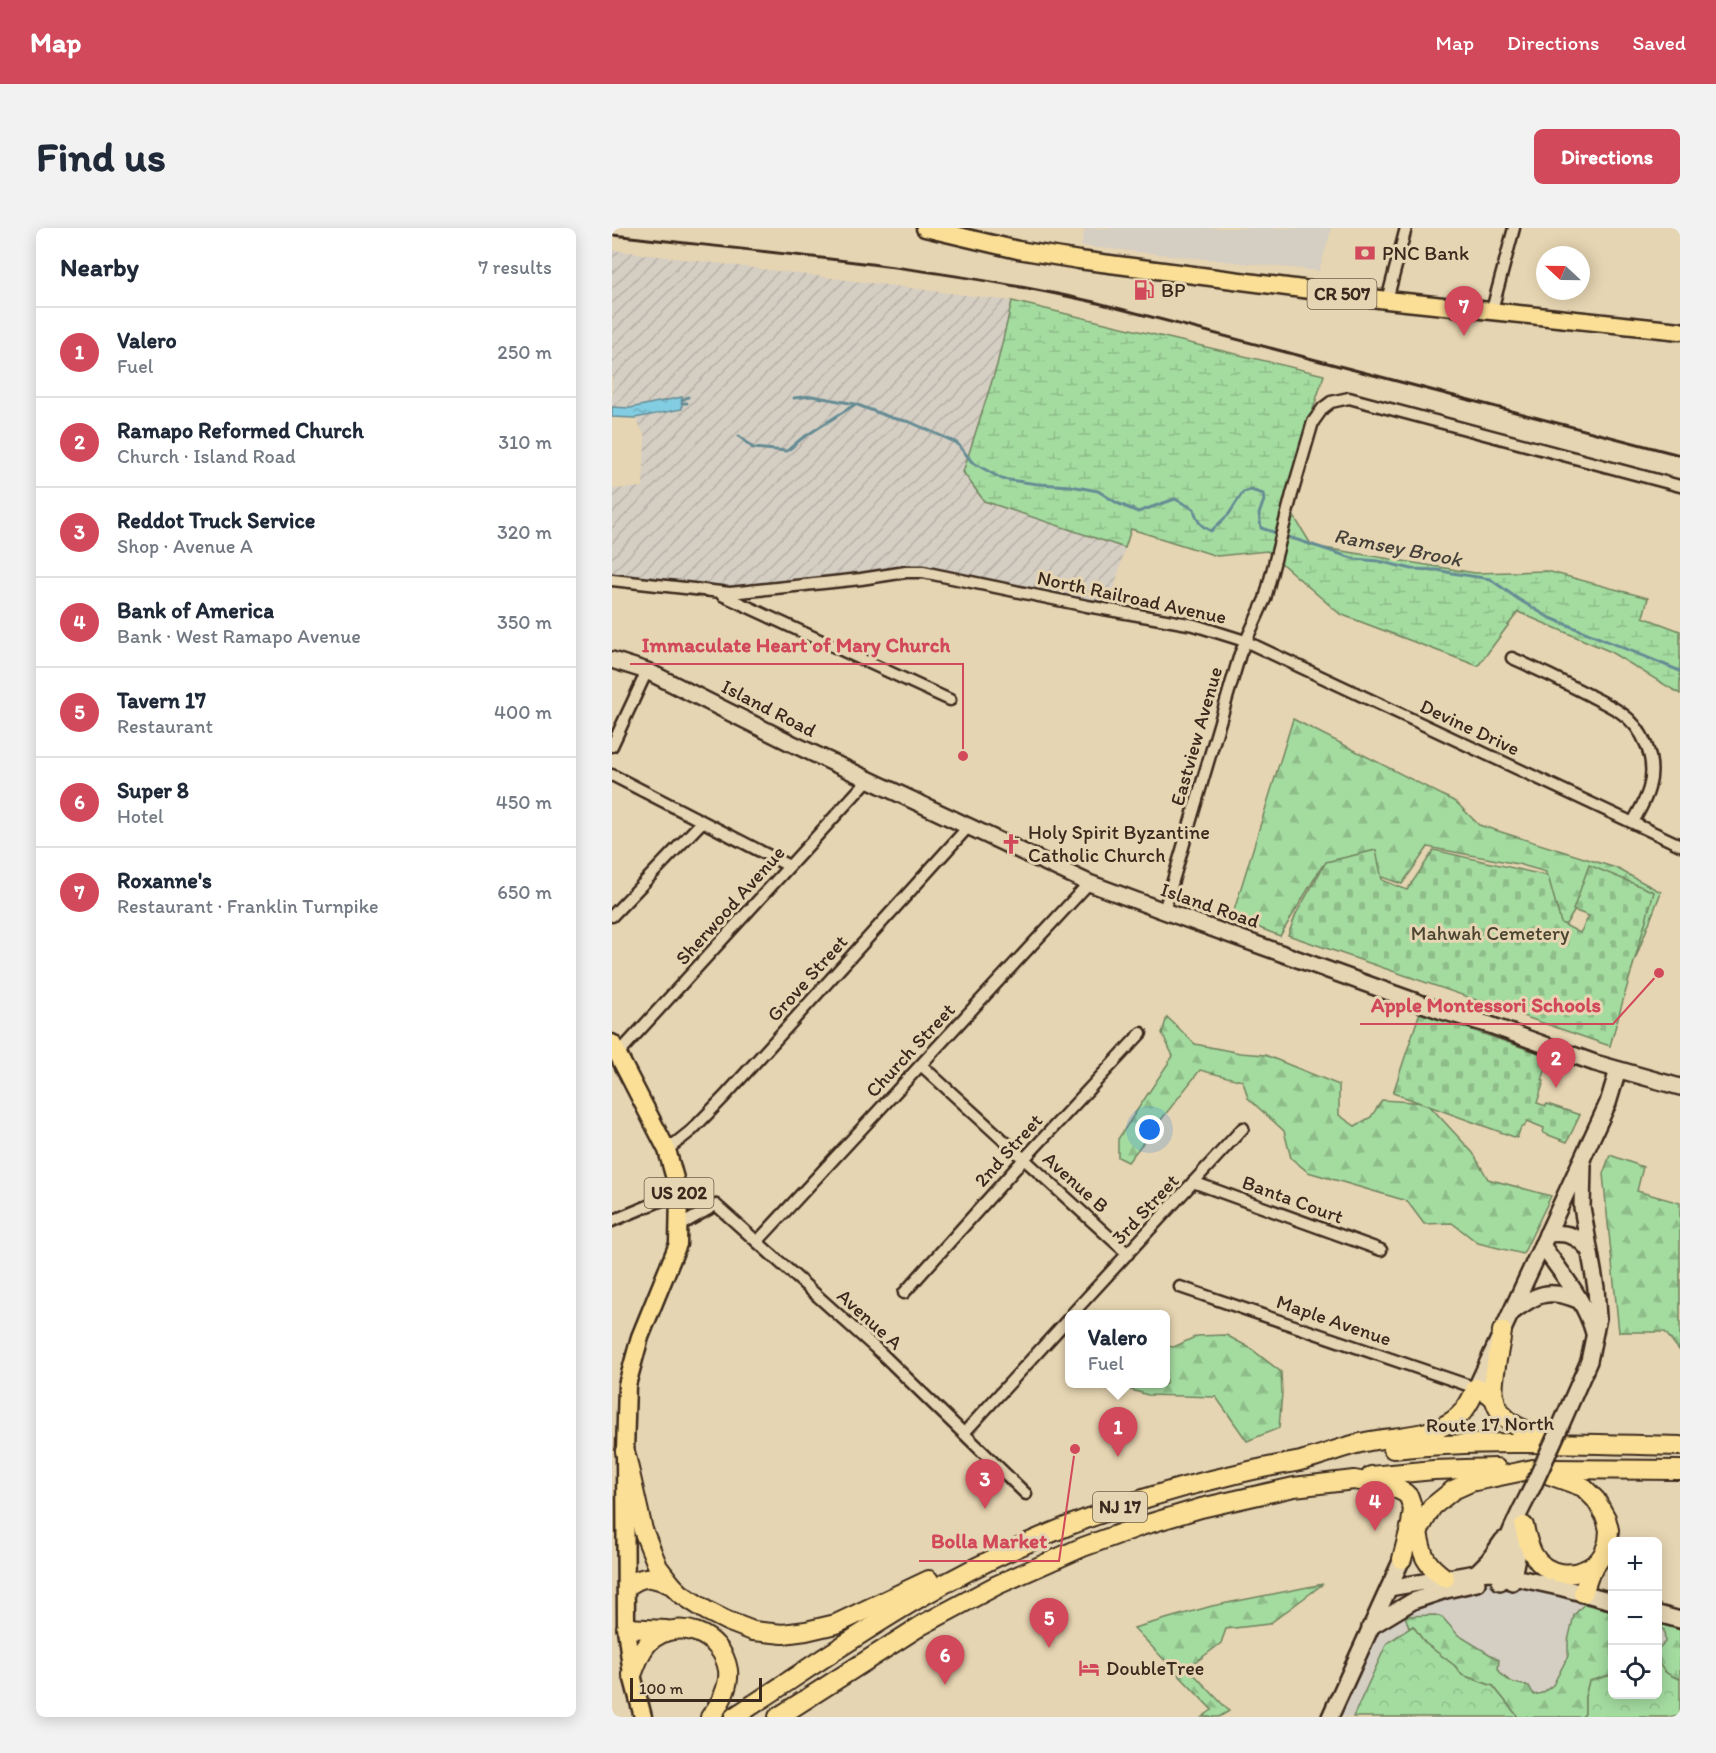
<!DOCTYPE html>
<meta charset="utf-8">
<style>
body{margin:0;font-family:Itim,sans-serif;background:#f2f2f3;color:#1f2937}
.controls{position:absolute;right:18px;bottom:18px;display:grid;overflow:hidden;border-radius:9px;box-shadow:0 3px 15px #0003}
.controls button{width:54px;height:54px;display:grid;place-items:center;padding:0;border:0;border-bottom:2px solid #e0e1e3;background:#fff;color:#1f2937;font:30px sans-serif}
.compass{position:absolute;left:924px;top:18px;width:54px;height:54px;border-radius:50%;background:#fff;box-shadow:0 3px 15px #0003;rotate:292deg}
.scale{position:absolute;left:18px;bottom:15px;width:132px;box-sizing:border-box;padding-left:6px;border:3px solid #3b2a1e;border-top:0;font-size:16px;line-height:21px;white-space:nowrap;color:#3b2a1e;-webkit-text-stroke:4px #e6d5b2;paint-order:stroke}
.you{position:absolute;left:538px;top:902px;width:21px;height:21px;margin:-15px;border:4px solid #fff;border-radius:50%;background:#1a73e8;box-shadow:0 0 0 9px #1a73e833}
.badge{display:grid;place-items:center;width:39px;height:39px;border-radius:50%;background:#d1495b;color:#fff;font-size:20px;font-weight:700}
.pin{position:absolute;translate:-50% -50px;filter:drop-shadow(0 2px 3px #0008)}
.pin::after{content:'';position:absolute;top:32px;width:21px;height:18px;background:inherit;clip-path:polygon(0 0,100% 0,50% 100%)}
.popup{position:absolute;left:453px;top:1082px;width:105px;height:78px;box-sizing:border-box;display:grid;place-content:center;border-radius:9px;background:#fff;filter:drop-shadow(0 2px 4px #0005);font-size:20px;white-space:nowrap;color:#747a83}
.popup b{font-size:22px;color:#1f2937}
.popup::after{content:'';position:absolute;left:50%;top:100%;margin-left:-12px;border:12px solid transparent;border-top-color:#fff}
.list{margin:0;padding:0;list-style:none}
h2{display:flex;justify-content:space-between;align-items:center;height:78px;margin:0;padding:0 24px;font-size:26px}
h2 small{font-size:20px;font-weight:400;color:#747a83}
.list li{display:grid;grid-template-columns:39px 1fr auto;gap:18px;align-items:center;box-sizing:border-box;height:90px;padding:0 24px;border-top:2px solid #e0e1e3}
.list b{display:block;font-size:22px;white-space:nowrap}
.list p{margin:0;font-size:20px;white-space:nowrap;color:#747a83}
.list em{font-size:20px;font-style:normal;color:#747a83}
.icon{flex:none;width:33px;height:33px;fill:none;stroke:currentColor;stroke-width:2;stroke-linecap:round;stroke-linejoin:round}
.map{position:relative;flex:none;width:1068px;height:1489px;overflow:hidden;border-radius:9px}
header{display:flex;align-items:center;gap:36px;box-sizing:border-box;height:84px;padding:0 30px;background:#d1495b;color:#fff}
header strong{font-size:28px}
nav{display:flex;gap:33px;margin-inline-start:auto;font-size:21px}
.intro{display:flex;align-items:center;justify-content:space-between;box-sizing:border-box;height:144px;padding:0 36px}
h1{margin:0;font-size:42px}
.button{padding:15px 27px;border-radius:9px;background:#d1495b;color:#fff;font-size:21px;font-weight:700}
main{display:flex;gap:36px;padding:0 36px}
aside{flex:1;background:#fff;border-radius:9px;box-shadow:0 3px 15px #0003}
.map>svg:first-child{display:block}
.built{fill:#d5cec3}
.industrial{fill:url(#industrial-furrows)}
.forest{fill:url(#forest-firs);stroke:#70835f;stroke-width:1.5}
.wetland{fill:url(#wetland-marsh);stroke:#70835f;stroke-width:1.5}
.cemetery{fill:url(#cemetery-stones);stroke:#70835f;stroke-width:1.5}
.park{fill:url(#park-crowns);stroke:#70835f;stroke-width:1.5}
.water{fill:url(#water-ripples);stroke:#668c94;stroke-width:1.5}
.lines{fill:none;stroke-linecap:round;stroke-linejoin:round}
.stream{stroke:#668c94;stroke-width:3}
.street-casing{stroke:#3b2a1e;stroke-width:15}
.secondary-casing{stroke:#3b2a1e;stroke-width:20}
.primary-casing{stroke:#3b2a1e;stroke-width:21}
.highway-casing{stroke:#3b2a1e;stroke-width:22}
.street{stroke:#e6d5b2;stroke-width:10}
.secondary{stroke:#e6d5b2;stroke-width:15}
.primary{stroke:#fbdf96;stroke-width:16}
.highway{stroke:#fbdf96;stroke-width:18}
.rail{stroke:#3b2a1e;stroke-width:3}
.secondary-bridge-casing{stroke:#3b2a1e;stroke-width:20;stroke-linecap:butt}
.secondary-bridge{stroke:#e6d5b2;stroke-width:15}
.labels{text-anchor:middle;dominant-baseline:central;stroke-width:6;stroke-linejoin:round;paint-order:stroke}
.shield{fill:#e6d5b2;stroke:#6e5d4a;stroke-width:1.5}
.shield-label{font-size:18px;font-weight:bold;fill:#3b2a1e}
.poi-label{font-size:20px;fill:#3b2a1e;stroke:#e6d5b2;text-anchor:start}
.street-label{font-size:20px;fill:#3b2a1e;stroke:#e6d5b2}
.park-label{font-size:20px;fill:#4b4532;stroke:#e6d5b2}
.water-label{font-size:21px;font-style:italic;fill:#46423b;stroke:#e6d5b2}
.leader{fill:none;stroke:#d1495b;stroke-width:2}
.callout-dot{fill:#d1495b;stroke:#e6d5b2;stroke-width:2}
.callout-label{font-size:21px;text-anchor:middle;font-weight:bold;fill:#d1495b;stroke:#e6d5b2;stroke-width:6;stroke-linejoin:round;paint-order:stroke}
</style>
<header>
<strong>Map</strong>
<nav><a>Map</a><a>Directions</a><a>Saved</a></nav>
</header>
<div class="intro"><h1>Find us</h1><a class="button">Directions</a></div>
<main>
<aside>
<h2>Nearby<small>7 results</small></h2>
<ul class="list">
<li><span class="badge">1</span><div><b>Valero</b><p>Fuel</p></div><em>250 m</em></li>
<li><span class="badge">2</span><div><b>Ramapo Reformed Church</b><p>Church · Island Road</p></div><em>310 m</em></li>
<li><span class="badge">3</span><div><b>Reddot Truck Service</b><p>Shop · Avenue A</p></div><em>320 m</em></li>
<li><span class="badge">4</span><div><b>Bank of America</b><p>Bank · West Ramapo Avenue</p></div><em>350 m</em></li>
<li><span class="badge">5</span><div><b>Tavern 17</b><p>Restaurant</p></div><em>400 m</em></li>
<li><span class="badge">6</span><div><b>Super 8</b><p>Hotel</p></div><em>450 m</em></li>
<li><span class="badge">7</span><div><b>Roxanne's</b><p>Restaurant · Franklin Turnpike</p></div><em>650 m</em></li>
</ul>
</aside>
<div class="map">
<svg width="1068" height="1489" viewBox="0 0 1068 1489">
<defs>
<pattern id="industrial-furrows" width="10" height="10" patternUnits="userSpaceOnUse" patternTransform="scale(1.5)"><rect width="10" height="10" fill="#d5cec3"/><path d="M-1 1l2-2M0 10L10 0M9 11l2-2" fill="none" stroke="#b8b1a7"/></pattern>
<pattern id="forest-firs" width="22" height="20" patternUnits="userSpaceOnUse" patternTransform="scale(1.5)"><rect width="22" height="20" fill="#a4dca0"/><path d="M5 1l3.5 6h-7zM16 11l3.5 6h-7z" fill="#8ebd89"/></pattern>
<pattern id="wetland-marsh" width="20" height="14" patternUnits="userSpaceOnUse" patternTransform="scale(1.5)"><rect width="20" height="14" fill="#a4dca0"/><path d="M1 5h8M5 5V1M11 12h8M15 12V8" fill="none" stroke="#8ebd89"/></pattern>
<pattern id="cemetery-stones" width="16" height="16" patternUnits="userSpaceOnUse" patternTransform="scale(1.5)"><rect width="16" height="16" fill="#a4dca0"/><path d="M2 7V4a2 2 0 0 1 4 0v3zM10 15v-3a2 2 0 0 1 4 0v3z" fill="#8ebd89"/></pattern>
<pattern id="park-crowns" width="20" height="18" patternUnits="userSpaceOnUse" patternTransform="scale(1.5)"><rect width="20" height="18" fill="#a4dca0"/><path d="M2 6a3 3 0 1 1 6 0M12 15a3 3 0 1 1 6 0" fill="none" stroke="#8ebd89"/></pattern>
<pattern id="water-ripples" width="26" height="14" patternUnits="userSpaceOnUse" patternTransform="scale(1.5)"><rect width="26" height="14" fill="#82cde2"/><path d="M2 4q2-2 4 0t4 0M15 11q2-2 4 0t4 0" fill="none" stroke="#71b0c1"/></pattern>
</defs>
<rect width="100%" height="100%" fill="#e6d5b2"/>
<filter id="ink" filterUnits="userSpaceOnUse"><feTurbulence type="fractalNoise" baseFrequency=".0167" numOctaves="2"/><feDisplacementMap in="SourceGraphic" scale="12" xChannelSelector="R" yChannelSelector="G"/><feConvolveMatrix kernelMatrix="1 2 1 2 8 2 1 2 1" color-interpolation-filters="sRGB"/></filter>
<g filter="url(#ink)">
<g class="built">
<path d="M473 0H720L707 43 469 18Z"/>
<path d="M875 1354H925L1000 1373V1466H1046V1386L1068 1392V1489H718L758 1399 782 1383 861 1356Z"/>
</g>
<path class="industrial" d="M0 22 400 73 385 137 351 244 372 273 513 320 496 384 312 348 132 366 0 355V261L31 259 33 208 18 180 0 179Z"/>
<g class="forest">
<path d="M681 491 844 574 867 597 1004 640 1049 664 1004 781 1009 673 967 676 954 696 942 699 935 687 934 644 906 636 816 619 790 656 722 632 710 638 668 708 620 689Z"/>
<path d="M555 789 583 816 628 825 653 827 727 857V887L743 898 759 889 770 872 815 875 861 925 876 951 939 968 911 1026 866 1015 840 995 812 996 795 973 696 944 679 930 672 903 636 870 631 853 588 842 516 934 506 929V911L561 828 550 805Z"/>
<path d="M998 927 1031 939 1025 963 1068 975V1123L1053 1104H1007L991 946Z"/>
<path d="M614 1107 638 1120 669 1144 670 1165 667 1200 635 1213 604 1169 536 1167 510 1159 508 1156H554V1118L562 1119 585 1108Z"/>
<path d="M711 1356 657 1396 614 1401 609 1415 576 1440 617 1483 607 1489H590L600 1482 522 1400 600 1378Z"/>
<path d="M972 1376 1000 1383V1447L977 1453 973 1469V1486L970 1489H906L881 1458 850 1447 843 1438 813 1415 801 1398 797 1400 793 1388 823 1387 830 1389 846 1407 887 1432 886 1441C894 1454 903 1456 917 1458L922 1467 930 1465 941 1457 956 1428V1413L962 1387Z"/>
<path d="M1046 1395 1068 1402V1451L1059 1448 1047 1439 1046 1421 1053 1414 1052 1402 1046 1399Z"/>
</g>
<path class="wetland" d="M400 73 712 147 672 272 700 318 863 345 935 343 1036 370 1031 389 1068 403V466L997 423 906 384 866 438 728 386 655 323 605 328 519 301 513 320 372 273 351 244 385 137Z"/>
<g class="cemetery">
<path d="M764 622 770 652 795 662 822 622 936 648 949 695 968 705 977 688 961 682 977 637 1042 664 998 818 676 707 684 686 714 634Z"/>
<path d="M808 784 938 829 930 852 932 853 925 875 934 878 935 876 968 887 955 914 931 905 932 900 915 893 912 899H909L905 910 781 865Z"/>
</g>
<g class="park">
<path d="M801 1398 813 1415 843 1438 850 1447 881 1458 906 1489H741L775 1415Z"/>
<path d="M1046 1431C1049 1443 1057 1448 1068 1451V1489H970L973 1486V1469L977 1453 1000 1447V1466H1046Z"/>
</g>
<path class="water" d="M70 169V181L23 190 0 189V179L18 180Z"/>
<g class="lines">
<g class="stream">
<path d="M182 170 200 168 243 176 280 190 298 194 345 215 360 234 390 251 426 256 459 258 486 263 505 275 526 284 563 271 582 281C585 293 588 298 599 303L617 286 631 264 639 262 651 266 652 272 647 286 649 300 743 331 766 333 800 341 825 342 840 345 878 351 906 371 936 389 1068 443"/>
<path d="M70 172 76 169"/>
<path d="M70 175H75"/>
<path d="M127 208 141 220 175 223 189 211 242 177"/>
</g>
<g class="street-casing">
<g id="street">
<path d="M775 72 794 0"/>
<path d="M880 82 902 0"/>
<path d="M0 352 118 365 249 351 294 344H311L475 378 582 397 633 413 1068 617"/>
<path d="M110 367 338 472"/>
<path d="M900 430C925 441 950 453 975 466 986 472 997 477 1008 484 1032 500 1045 532 1037 560 1034 572 1027 583 1021 594"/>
<path d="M0 518 35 443"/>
<path d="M0 547 177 638"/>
<path d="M552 683 628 426 653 371 680 266 701 194 711 180 719 174 737 170 1068 258"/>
<path d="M0 688 90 594"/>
<path d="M6 826 256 552"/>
<path d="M309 837 516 1026"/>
<path d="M55 922 80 902 112 869 357 598"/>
<path d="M581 954 769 1022"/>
<path d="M0 993 67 965"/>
<path d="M67 998 104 977 269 1125 414 1266"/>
<path d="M145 1014 477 655"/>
<path d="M568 1059 864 1160"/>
<path d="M292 1065 412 931 529 805"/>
<path d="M460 1086 631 900"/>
<path d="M352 1205 458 1089"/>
</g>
</g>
<g class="secondary-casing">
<g id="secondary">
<path d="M0 432 35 443 179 515 477 655 552 683 830 783 878 797 983 835 1068 859"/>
<path d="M935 1006C953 1004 964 1006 976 1021"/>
<path d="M930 1017C949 1045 973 1072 982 1105"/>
<path d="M899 1085C924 1066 937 1059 968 1073"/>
<path d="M864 1160 996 875 1006 842"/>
<path d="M948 1199 977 1133 986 1090 984 1060 970 979 971 937"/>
<path d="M864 1345 877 1332 891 1312"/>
<path d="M888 1354C887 1320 906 1288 921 1258"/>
<path d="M900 1354 911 1298"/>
<path d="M777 1360 864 1345 879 1344 951 1360 1000 1373"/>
<path d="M1046 1386 1068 1392"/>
<path d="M758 1399 801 1373 834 1362 865 1355"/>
<path d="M718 1489 790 1331"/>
</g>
</g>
<g class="primary-casing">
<g id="primary">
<path d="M313 0 406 22 467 32 775 72 1068 103"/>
<path d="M0 815 55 922 67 965 66 1016 28 1109 15 1157 13 1223 14 1400 20 1447 31 1489"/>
</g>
</g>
<g class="highway-casing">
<g id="highway">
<path d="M890 1103C888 1121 879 1152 882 1169 888 1197 917 1206 942 1207"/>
<path d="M781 1221C876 1211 973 1216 1068 1218"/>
<path d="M13 1223 31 1302 46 1339 60 1357 69 1366 95 1383 115 1393 141 1403 171 1406 194 1403 224 1396 317 1352"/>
<path d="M935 1241 1068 1242"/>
<path d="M759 1248 822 1242 884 1240"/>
<path d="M912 1298C914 1307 916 1317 921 1326 934 1349 964 1351 984 1335"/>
<path d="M806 1304C810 1327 813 1336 833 1350"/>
<path d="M803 1309 820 1279 841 1262 859 1254 921 1241 971 1259 984 1272 994 1290 997 1302 996 1314 992 1325 978 1345 971 1365"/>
<path d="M15 1359C33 1345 41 1349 60 1357"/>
<path d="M14 1400 54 1402"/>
<path d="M20 1447C25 1435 28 1423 37 1414 65 1388 110 1405 116 1442 118 1458 108 1477 98 1489"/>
<path d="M122 1489C184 1449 245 1406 309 1369 400 1316 510 1272 612 1249 628 1245 645 1241 661 1238 671 1236 682 1235 692 1232 712 1227 732 1218 753 1214 781 1208 811 1210 837 1195 851 1187 858 1175 864 1160L872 1162 883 1171"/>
<path d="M166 1489 310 1397 385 1357 471 1319 529 1298 589 1280 682 1259 742 1252 779 1258 793 1265 797 1269 801 1281 799 1296 790 1331"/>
</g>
</g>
<use href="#street" class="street"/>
<use href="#secondary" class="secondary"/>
<use href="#primary" class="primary"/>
<use href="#highway" class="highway"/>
<path class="rail" d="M0 7C161 25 323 38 482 74L1068 227"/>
<g class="secondary-bridge-casing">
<path id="secondary-bridge" d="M921 1258 948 1199"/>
</g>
<use href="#secondary-bridge" class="secondary-bridge"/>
</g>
</g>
<defs>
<g id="bank-bare" transform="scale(1.62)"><path d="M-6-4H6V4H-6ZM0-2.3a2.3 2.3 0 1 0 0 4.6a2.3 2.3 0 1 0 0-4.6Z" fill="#d1495b" stroke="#e6d5b2" stroke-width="2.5" paint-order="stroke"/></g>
<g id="fuel-bare" transform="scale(1.62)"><path d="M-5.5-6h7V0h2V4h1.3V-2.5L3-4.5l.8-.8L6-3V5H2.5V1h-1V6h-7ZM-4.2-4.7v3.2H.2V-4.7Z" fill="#d1495b" stroke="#e6d5b2" stroke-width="2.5" paint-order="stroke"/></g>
<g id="church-bare" transform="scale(1.62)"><path d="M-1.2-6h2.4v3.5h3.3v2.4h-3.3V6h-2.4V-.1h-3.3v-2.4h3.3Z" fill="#d1495b" stroke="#e6d5b2" stroke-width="2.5" paint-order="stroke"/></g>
<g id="hotel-bare" transform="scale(1.62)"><path d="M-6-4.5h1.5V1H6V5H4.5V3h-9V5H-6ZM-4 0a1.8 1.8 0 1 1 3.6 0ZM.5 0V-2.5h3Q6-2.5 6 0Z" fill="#d1495b" stroke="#e6d5b2" stroke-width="2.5" paint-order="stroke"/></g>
</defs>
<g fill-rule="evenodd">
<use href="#bank-bare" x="753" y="25"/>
<use href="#fuel-bare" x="532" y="62"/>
<use href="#church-bare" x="399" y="616"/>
<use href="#hotel-bare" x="477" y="1440"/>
</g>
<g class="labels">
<g class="shield">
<rect x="695.5" y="51" width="69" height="30" rx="4.5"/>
<rect x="32.5" y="950" width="69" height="30" rx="4.5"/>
<rect x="481" y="1264" width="54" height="30" rx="4.5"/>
</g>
<g class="shield-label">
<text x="730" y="66">CR 507</text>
<text x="67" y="965">US 202</text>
<text x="508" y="1279">NJ 17</text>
</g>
<g class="poi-label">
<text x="770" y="25">PNC Bank</text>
<text x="549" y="62">BP</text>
<text x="416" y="604">Holy Spirit Byzantine<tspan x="416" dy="23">Catholic Church</tspan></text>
<text x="494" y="1440">DoubleTree</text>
</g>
<g class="street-label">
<text transform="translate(520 369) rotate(12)">North Railroad Avenue</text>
<text transform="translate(157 480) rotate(27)">Island Road</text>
<text transform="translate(858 499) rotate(25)">Devine Drive</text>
<text transform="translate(584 508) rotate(-74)">Eastview Avenue</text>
<text transform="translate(118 677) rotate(-48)">Sherwood Avenue</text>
<text transform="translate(598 677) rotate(19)">Island Road</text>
<text transform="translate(195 750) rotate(-48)">Grove Street</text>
<text transform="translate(298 822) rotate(-47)">Church Street</text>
<text transform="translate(396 922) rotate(-48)">2nd Street</text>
<text transform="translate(464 954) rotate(42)">Avenue B</text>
<text transform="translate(681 971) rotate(20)">Banta Court</text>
<text transform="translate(533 981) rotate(-47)">3rd Street</text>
<text transform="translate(258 1091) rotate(42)">Avenue A</text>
<text transform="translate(722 1092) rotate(19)">Maple Avenue</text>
<text transform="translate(878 1196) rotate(-1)">Route 17 North</text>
</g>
<g class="park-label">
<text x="878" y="705">Mahwah Cemetery</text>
</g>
<g class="water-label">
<text transform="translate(786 319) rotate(11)">Ramsey Brook</text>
</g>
</g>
<path class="leader" d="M351 528L351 436H18M1047 745L1001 796H748M463 1221L447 1333H307"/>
<g class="callout-dot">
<circle cx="351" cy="528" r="6"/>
<circle cx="1047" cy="745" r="6"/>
<circle cx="463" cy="1221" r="6"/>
</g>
<g class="callout-label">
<text x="184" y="424">Immaculate Heart of Mary Church</text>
<text x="874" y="784">Apple Montessori Schools</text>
<text x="377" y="1320">Bolla Market</text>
</g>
</svg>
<div class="controls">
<button>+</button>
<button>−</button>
<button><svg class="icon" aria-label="locate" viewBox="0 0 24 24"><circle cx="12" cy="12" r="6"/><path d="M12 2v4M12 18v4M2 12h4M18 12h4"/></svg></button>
</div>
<svg class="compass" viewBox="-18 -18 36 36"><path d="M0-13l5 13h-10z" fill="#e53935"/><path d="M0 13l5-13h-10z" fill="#747a83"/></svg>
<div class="scale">100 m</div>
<div class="you"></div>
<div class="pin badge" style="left:506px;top:1229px">1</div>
<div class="popup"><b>Valero</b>Fuel</div>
<div class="pin badge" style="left:944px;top:860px">2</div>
<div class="pin badge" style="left:373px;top:1281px">3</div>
<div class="pin badge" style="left:763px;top:1303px">4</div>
<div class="pin badge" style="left:437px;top:1420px">5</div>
<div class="pin badge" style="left:333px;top:1457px">6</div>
<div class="pin badge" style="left:852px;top:108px">7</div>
</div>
</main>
